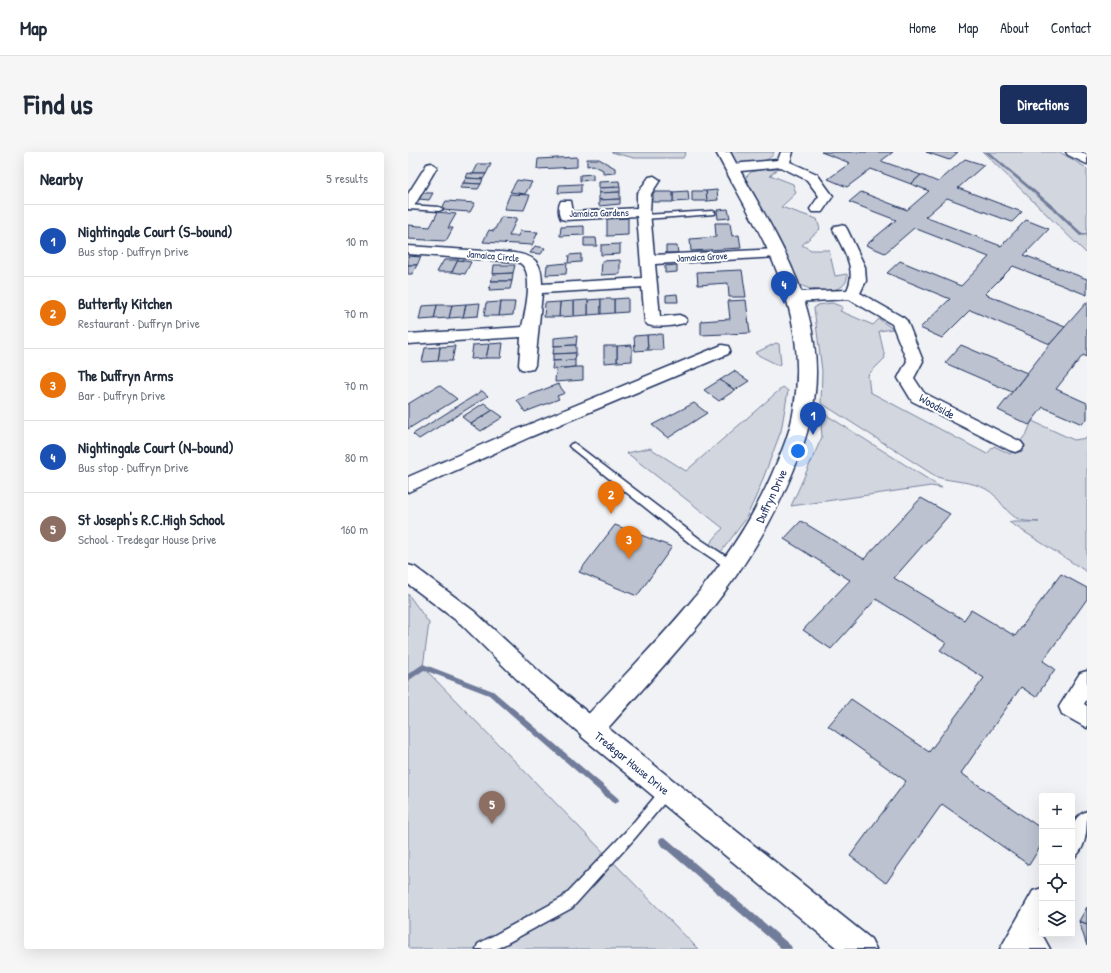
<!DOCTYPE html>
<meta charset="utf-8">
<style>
body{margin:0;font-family:"Patrick Hand",sans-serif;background:#f6f6f7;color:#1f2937}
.controls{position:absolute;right:12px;bottom:12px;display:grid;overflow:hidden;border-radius:4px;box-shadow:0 4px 16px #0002}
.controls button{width:36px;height:36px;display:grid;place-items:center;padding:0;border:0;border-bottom:1px solid #e0e1e3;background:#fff;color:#1f2937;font:20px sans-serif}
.you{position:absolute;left:390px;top:299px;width:14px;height:14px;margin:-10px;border:3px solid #fff;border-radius:50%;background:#1a73e8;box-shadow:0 0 0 6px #1a73e833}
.badge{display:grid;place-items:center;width:26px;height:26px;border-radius:50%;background:#1b2f5e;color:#fff;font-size:13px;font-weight:700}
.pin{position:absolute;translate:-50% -33px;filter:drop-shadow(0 1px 2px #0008)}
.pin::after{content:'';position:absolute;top:21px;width:14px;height:12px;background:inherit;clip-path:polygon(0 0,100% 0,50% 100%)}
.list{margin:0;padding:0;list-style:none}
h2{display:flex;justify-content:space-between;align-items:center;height:52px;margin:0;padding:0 16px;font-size:17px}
h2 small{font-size:13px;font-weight:400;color:#747a83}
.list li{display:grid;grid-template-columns:26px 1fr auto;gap:12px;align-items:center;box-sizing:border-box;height:72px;padding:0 16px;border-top:1px solid #e0e1e3}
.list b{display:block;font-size:15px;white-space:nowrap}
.list p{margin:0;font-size:13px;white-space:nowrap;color:#747a83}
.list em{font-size:13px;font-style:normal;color:#747a83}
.icon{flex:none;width:22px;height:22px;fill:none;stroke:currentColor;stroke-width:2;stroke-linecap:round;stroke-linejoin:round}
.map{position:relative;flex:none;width:679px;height:797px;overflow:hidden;border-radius:4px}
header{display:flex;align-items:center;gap:24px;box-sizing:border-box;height:56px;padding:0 20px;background:#fff;border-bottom:1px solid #e0e1e3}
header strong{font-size:19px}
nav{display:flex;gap:22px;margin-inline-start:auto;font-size:14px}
.intro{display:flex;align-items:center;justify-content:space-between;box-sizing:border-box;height:96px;padding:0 24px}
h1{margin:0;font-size:28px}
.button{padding:10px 18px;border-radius:4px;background:#1b2f5e;color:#fff;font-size:14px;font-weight:700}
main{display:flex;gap:24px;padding:0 24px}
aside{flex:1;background:#fff;border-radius:4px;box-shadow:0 4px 16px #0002}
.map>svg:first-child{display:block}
.green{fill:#d2d6df;stroke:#76829e}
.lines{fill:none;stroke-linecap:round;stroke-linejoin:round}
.stream{fill:#707c9a;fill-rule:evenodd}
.building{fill:#bcc2d0;stroke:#1b2f5e}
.lane-casing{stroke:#1b2f5e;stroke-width:3}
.street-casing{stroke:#1b2f5e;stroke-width:3}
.secondary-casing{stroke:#1b2f5e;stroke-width:3}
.lane{fill:#fff;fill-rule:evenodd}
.street{fill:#fff;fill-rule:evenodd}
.secondary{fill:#fff;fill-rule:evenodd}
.labels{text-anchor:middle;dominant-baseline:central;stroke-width:4;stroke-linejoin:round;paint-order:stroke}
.far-street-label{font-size:10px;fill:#1b2f5e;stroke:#fff}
.street-label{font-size:12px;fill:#1b2f5e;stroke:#fff}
</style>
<header>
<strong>Map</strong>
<nav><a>Home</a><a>Map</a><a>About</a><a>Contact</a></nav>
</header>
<div class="intro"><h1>Find us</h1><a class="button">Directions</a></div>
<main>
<aside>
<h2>Nearby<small>5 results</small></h2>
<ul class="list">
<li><span class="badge" style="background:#1a4fb4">1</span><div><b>Nightingale Court (S-bound)</b><p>Bus stop · Duffryn Drive</p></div><em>10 m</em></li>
<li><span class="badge" style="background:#e8710a">2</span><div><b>Butterfly Kitchen</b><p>Restaurant · Duffryn Drive</p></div><em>70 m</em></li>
<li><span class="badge" style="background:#e8710a">3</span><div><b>The Duffryn Arms</b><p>Bar · Duffryn Drive</p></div><em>70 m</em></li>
<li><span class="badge" style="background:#1a4fb4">4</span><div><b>Nightingale Court (N-bound)</b><p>Bus stop · Duffryn Drive</p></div><em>80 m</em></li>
<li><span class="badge" style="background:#8d6e63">5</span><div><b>St Joseph's R.C.High School</b><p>School · Tredegar House Drive</p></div><em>160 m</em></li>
</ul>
</aside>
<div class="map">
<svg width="679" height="797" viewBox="0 0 679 797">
<rect width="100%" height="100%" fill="#f1f2f5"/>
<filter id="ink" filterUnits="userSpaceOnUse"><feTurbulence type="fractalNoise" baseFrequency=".025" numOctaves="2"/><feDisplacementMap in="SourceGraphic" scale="8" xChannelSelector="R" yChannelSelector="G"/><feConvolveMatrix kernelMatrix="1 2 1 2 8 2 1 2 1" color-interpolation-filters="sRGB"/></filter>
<g filter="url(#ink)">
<g class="green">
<path d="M203 0H278L275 6H226Z"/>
<path d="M320 0H366C362 13 336 13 325 9Z"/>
<path d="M575 0H652L677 15 679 17V102Z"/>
<path d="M356 17 369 18 362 23 385 32 388 41 373 55 409 67 412 77 394 93 403 98H421L427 124 439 122C442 145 400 140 389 131L336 27 343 20Z"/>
<path d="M424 151 435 155 432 159 465 173 471 167 485 177 471 179 477 206 460 223 462 240 579 302 586 294 602 302 619 281 624 269 666 288 679 286V420L601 370H631C626 369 618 370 613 368 597 363 592 344 578 337 564 329 545 330 529 325L413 251 414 219 406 156 410 153Z"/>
<path d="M368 191 371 192 373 212 370 213 348 202 347 201Z"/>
<path d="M375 235 380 239 373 279 350 340 337 368 313 400 301 393 315 376 219 301 242 296 278 319Z"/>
<path d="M412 259 534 336 523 334 383 354 414 285Z"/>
<path d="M0 442 21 471 15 515 290 797H0Z"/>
</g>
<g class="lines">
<g class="stream">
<path d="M577 0H581L645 54 675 82 679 81V83L672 84 643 56Z"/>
<path d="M15 512 85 539 210 646 211 648 210 650 207 652 204 650 81 543 16 518 0 529V522Z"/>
<path d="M255 685 258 686 383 794 384 797H374L252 692 251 689 252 686Z"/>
</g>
</g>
<g class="building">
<path d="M413 0H485L473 9 513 23 503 32 463 17 439 35 420 27 442 11Z"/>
<path d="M518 0H550L541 8Z"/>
<path d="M169 5V15L129 17 130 7Z"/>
<path d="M179 7H191L207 16V21L195 22V18L185 13 179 14Z"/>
<path d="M557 7 576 13 550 36 614 60 604 70 539 46 517 65 593 94 618 68 641 77 616 103 679 127V143L605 114 577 142 657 175 642 192 562 158 534 186 512 176 542 147 479 121 492 109 553 134 581 105 506 76 477 101 458 93 488 68 441 50 453 40 499 58 521 39 503 32 513 23 530 30Z"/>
<path d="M70 12H83L78 22H65Z"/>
<path d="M60 21 65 22H78L75 27 58 26Z"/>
<path d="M185 22V28L172 29V23Z"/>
<path d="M58 26 75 27 73 32 55 31Z"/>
<path d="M109 28 124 30 117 42 102 40Z"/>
<path d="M211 29 212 35 191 36V30Z"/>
<path d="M55 31 73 32 70 37 52 36Z"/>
<path d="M173 32V40L150 41 151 33Z"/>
<path d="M212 35V40L191 41V36Z"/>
<path d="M309 38 310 48 299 49 298 39Z"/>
<path d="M280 39 281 49 265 50V40Z"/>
<path d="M284 39H298L299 49H284Z"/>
<path d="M212 40V47L191 48V41Z"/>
<rect x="245" y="40" width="20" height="10"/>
<path d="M15 41H25L21 48 11 47Z"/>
<path d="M102 42 122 43 116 58 96 57Z"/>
<path d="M212 47V52L191 54V48Z"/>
<path d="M38 49 67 51 62 60 33 58Z"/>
<path d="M320 57 322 66 310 67 309 58Z"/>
<path d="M30 60 48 62 40 76H45L38 89 0 87V73L22 75Z"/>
<path d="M93 65 109 66 101 84H110L112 79 130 80 124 93 75 90 81 78 86 79Z"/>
<path d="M220 66V83L199 84V67Z"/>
<path d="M307 71H322L324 84 331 83 333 96 283 99 282 87 308 85Z"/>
<path d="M176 74V83L152 84 153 75Z"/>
<path d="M176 86H188L189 94H176Z"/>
<path d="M212 92V102L193 103V93Z"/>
<path d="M127 94 137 96 133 102 122 101Z"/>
<path d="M258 94H269L270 101H258Z"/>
<path d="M173 102V110L160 111 161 103Z"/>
<path d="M0 104 13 105 9 113H0Z"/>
<path d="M36 108H50L44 120H29Z"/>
<path d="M50 108 63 110 57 122 44 120Z"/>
<path d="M212 108V122L193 123 194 109Z"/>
<path d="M159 111 158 122 138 123 139 113Z"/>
<path d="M0 113H9L4 122H0Z"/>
<path d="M86 113H107L105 121 85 122Z"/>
<path d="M269 113V120L257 121V114Z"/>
<path d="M334 118 338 145H321L320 131 290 133 289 120Z"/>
<path d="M105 121 104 129H83L85 122Z"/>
<path d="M83 129H104L102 137 81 138Z"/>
<path d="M269 142 270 150H258V143Z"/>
<path d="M220 146V160L206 161V147Z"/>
<path d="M193 147V162L180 163V148Z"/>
<path d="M193 147H206V161L193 162Z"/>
<path d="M180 148V163L166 164V149Z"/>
<path d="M338 148 342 181 293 183V169L322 167 320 149Z"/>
<path d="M166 149V164L151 165 152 150Z"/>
<path d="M93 150H107L105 163 91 164Z"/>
<path d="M93 150 91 164H76L78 151Z"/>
<path d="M152 150 151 165H136L137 151Z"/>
<path d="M679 150V205L675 203 648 237 679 251V267L674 272 635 255 621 273 590 258 642 192Z"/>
<path d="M72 151 70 164 55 165 58 152Z"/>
<path d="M58 152 55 165 41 166 44 153Z"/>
<path d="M29 153H44L41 166 26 167Z"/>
<path d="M29 153 26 167 11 168 14 154Z"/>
<path d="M254 182 255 198H240L239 183Z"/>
<path d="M239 183 240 198 227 199 226 184Z"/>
<path d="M169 184 168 193 146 194V186Z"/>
<path d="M95 191 93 206H78L81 192Z"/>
<path d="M81 192 78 206 63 207 65 193Z"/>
<path d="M168 193V201L145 202 146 194Z"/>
<path d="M224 193V209L209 210V194Z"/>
<path d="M553 193 619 221 604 240 537 211Z"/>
<path d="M47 194 44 209H30L32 195Z"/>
<path d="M196 194H209V210L196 211Z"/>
<path d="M32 195 30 209 14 210 17 196Z"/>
<path d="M168 201 167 208 145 209V202Z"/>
<path d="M167 208V215L144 217 145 209Z"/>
<path d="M167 215H175V228L147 230 148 217Z"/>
<path d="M326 219 341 229 327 238 312 228Z"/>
<path d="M312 228 327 238 311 249 296 238Z"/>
<path d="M150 232 157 241 149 244 151 247 117 260 109 248Z"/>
<path d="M31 233 49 247 0 277V252Z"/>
<path d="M74 239 80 244 11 287 5 282Z"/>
<path d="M76 251 85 258 63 272 54 265Z"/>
<path d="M286 251 299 261 260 286 244 273Z"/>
<path d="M85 258 95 265 73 279 63 272Z"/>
<path d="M513 346 542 362 486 426 556 468 563 458 607 484 653 422 679 436V447L635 509 647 517 628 545 613 535 553 621 634 677V692L621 713 534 652 478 731 442 704 498 629 420 574 443 547 521 600 576 526 532 498 538 491 468 447 423 497 395 478 442 428 376 387 393 369 456 407Z"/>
<path d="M207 373 264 395 229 444 171 420Z"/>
<path d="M679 755V772L671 769Z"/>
<path d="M671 769 679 772V794Z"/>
</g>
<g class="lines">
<g class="lane-casing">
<g id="lane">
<path d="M0 53 31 55 35 57 31 59 0 57Z"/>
<path d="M305 59 307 60V62L236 67 232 65 236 63Z"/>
<path d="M166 291 292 387 328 411 329 414 328 417H320L284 393 163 296 161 294 163 292Z"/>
<path d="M259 633 263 635 265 639 263 643 227 686 164 756 88 797H68L70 792 154 746 219 678 255 635Z"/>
</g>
</g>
<g class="street-casing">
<g id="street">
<path d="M373 0H385L382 10 409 22 425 44 414 60H404L402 57 411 44 399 28 373 15 323 20 317 16 323 12 370 8Z"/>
<path d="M658 0H673L679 3V12L660 3Z"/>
<path d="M23 11 29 15 5 56 0 57V42L19 12Z"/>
<path d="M246 24 252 28 243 42 242 60 246 103 369 97 374 98 376 101 374 104 369 105 247 112 252 165 271 163 276 165 279 168 276 171C266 174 250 176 240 173L237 170 234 135 134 141 127 213 125 217 119 218 113 217 111 213 113 185 0 192V182L114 175C117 160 128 117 110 110L0 102V94L106 101C127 104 134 110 134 132L234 126 229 64 158 68 153 67C150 62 150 54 153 49H163L165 60 229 56V42L241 25Z"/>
<path d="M432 73 437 74 439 77 457 115 458 129 452 141 496 166 499 169 515 209 506 226 516 241 613 290 616 294 613 298 607 300 601 298 504 249 490 226 499 209 484 172 441 147 387 150 382 148 380 145 382 142 387 140 439 138C450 117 434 96 425 77L427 74Z"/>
<path d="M314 193 320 194 322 198 320 202 122 285 0 340V325L110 277Z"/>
<path d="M0 413 7 415 67 460 137 525 191 570 194 577 191 584 183 587 175 584 121 539 53 472 0 432Z"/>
<path d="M679 519V547L676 552 679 554V576L654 562 651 555 672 521Z"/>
<path d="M679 659C679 677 679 698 664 707 664 688 658 667 679 659Z"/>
<path d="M634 736V772L631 777 642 797H592L625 739Z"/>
</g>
</g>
<g class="secondary-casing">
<path id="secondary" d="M308 0H322C349 52 383 100 399 158 416 219 408 265 384 322 342 425 273 494 200 576L463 787 468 797H430L174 585 170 577 174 569C245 492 322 420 364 322 373 301 383 279 386 256 392 220 389 183 379 149 364 95 333 49 308 0Z"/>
</g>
<use href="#lane" class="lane"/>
<use href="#street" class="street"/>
<use href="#secondary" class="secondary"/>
</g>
</g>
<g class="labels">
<g class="far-street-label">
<text transform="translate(191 61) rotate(-1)">Jamaica Gardens</text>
<text transform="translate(85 104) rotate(5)">Jamaica Circle</text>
<text transform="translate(294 105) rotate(-3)">Jamaica Grove</text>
</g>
<g class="street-label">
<text transform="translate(529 254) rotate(29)">Woodside</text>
<text transform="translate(363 344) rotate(-65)">Duffryn Drive</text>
<text transform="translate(224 611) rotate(39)">Tredegar House Drive</text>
</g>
</g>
</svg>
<div class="controls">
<button>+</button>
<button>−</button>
<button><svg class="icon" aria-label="locate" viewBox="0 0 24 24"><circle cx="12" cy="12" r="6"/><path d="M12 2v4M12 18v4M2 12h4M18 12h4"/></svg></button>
<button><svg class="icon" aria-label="layers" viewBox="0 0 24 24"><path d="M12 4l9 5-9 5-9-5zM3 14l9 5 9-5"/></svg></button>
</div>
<div class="you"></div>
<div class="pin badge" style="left:405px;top:283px;background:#1a4fb4">1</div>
<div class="pin badge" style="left:203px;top:362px;background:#e8710a">2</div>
<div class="pin badge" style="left:221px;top:407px;background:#e8710a">3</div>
<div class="pin badge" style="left:376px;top:152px;background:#1a4fb4">4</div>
<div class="pin badge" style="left:84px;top:672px;background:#8d6e63">5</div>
</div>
</main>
